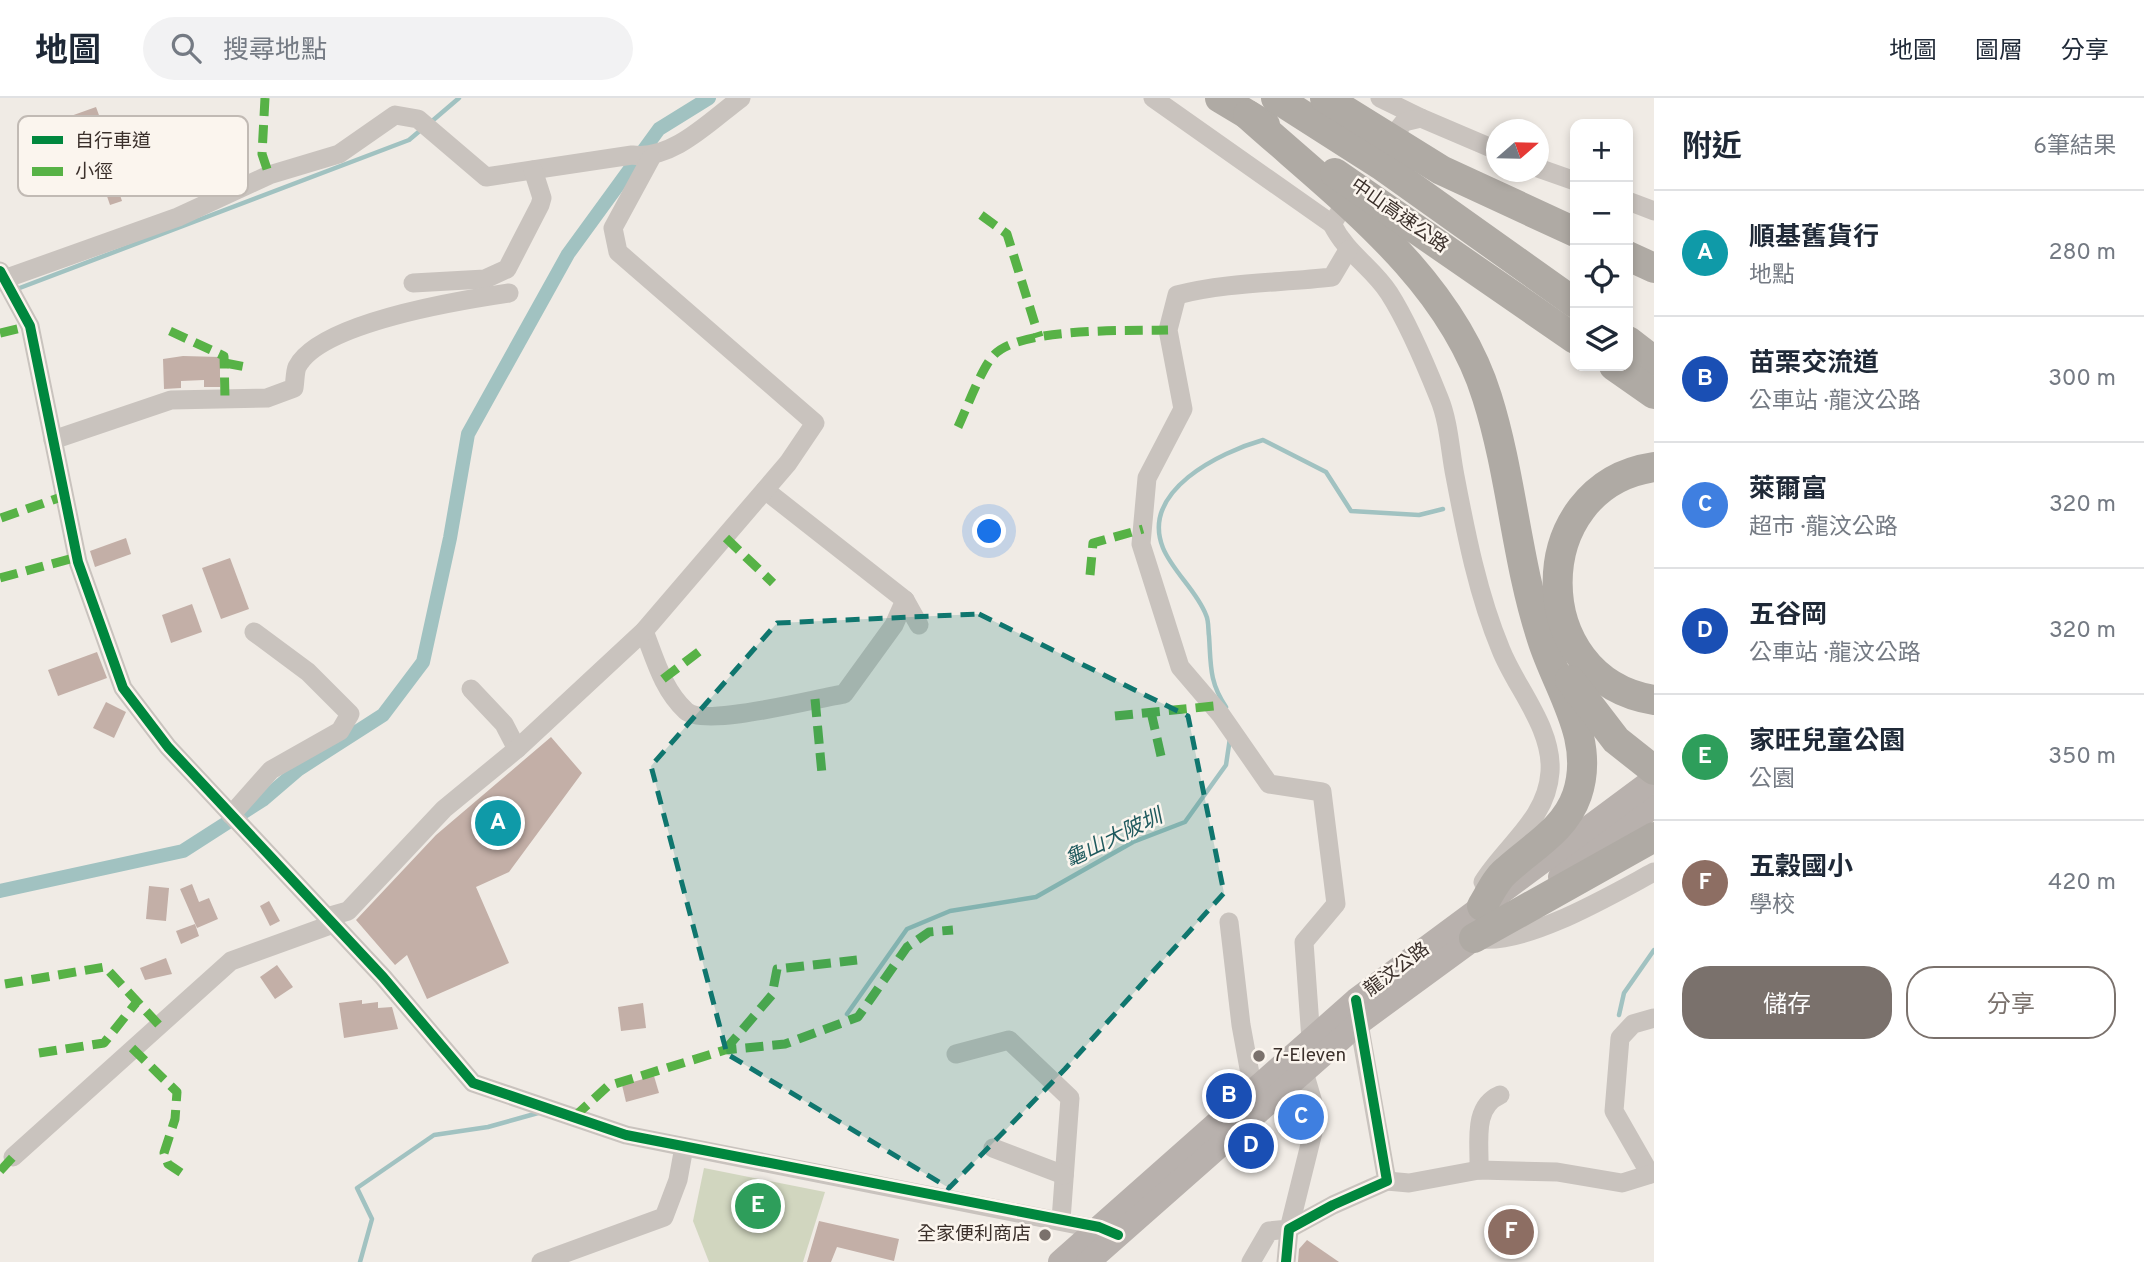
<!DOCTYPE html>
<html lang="zh-TW">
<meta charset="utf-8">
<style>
body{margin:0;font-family:Overpass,"Noto Sans TC",sans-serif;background:#f2f2f3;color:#1f2937}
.controls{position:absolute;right:21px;top:21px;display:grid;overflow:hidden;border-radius:14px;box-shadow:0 4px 10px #0003}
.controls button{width:63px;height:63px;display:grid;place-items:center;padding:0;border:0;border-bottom:2px solid #e0e1e3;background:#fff;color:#1f2937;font:35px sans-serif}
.compass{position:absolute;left:1486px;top:21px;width:63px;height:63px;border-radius:50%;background:#fff;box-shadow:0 4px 10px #0003;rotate:70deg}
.you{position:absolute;left:990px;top:434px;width:24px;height:24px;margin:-18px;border:5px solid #fff;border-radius:50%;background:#1a73e8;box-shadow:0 0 0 10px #1a73e833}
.badge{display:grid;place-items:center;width:46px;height:46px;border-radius:50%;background:#7a716c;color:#fff;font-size:23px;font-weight:700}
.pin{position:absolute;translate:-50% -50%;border:4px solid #fff;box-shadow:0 2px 7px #0006}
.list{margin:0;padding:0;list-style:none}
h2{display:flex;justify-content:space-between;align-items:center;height:91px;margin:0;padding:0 28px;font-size:30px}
h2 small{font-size:23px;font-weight:400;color:#747a83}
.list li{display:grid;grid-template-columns:46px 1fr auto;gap:21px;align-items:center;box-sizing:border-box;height:126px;padding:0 28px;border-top:2px solid #e0e1e3}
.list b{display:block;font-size:26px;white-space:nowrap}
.list p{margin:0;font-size:23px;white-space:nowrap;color:#747a83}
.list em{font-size:23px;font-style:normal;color:#747a83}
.actions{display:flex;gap:14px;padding:21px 28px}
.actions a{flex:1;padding:16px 0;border:2px solid #7a716c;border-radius:28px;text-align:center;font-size:24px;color:#7a716c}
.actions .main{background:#7a716c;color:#fff}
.icon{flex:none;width:38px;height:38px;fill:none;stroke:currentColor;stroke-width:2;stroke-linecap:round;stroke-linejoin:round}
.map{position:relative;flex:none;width:1654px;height:1164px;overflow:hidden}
header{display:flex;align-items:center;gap:42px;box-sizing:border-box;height:98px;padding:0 35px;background:#fff;border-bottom:2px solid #e0e1e3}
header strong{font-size:33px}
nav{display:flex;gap:38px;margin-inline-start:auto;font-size:24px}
.search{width:490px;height:63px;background:#f2f2f3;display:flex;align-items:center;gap:18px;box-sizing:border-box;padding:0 24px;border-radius:38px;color:#747a83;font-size:26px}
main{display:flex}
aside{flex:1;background:#fff}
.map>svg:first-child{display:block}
.green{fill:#d1d6bf}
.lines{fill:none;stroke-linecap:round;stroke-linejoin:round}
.stream{stroke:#a1c2c1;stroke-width:4.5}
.canal{stroke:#a1c2c1;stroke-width:14}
.building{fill:#c3afa7}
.minor{stroke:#c9c3be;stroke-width:19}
.major{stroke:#b8b1ad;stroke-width:24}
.highway{stroke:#afaaa4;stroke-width:30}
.quiet{stroke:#57b246;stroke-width:9;stroke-dasharray:18 9;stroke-linecap:butt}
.cycleway-casing{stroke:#fbf5ee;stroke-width:15}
.cycleway{stroke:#00873e;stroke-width:10}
.marked{fill:#0f766e;fill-opacity:0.2;stroke:#0f766e;stroke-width:5;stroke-dasharray:14 9;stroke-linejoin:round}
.poi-dot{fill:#7a716c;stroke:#fbf5ee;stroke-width:2.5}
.labels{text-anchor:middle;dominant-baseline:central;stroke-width:5;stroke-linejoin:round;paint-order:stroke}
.street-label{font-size:19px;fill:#3b302b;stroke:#fbf5ee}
.poi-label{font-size:19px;fill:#3b302b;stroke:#fbf5ee;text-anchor:start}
.water-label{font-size:21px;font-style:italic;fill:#1f5a5e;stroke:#fbf5ee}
.key{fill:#fbf5ee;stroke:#c1bab4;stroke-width:2}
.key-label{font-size:19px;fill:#3b302b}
</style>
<header>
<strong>地圖</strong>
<div class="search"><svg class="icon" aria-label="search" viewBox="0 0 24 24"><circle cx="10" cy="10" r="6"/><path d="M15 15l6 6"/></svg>搜尋地點</div>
<nav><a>地圖</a><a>圖層</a><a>分享</a></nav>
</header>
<main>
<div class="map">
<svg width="1654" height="1164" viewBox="0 0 1654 1164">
<rect width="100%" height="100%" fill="#f0ebe5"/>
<path class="green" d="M704 1070 825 1094 803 1164H709L693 1123Z"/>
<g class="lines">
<g class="stream">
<path d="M431 24 459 0"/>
<path d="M17 191 409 42 422 31"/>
<path d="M1226 609C1209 584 1211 567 1209 538 1208 532 1209 523 1206 517 1197 493 1173 474 1163 450 1140 393 1220 354 1263 342L1326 374 1351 413 1419 417 1443 411"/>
<path d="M847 916 907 831 950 813 1036 799 1133 744 1185 724 1226 667 1230 640"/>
<path d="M1619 917 1624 895 1654 852"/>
<path d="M360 1164 372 1121 357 1090 434 1037 488 1029 538 1015"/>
</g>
<path class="canal" d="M0 793 183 753 264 701 299 671 383 617 423 564 450 440 468 336 568 156 659 31 709 0"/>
</g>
<g class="building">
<path d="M96 9 107 39 48 64 35 23 52 17 54 24Z"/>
<path d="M109 65 122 103 110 107 97 69Z"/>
<path d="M183 258 220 259V289H204V282L181 283V290L164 291 163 261Z"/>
<path d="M126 440 131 456 95 469 90 453Z"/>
<path d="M230 460 249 511 221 521 202 470Z"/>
<path d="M192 506 202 534 171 545 162 517Z"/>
<path d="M97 554 107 580 58 598 48 572Z"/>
<path d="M106 604 126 614 114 640 93 630Z"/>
<path d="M551 639 582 675 509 774 476 789 509 865 427 901 407 857 395 867 356 822 436 737Z"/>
<path d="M192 786 199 804 209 800 218 821 197 830 180 791Z"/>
<path d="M149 788 169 790 166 823 146 821Z"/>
<path d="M269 803 280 823 270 828 260 808Z"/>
<path d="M195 826 199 838 181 846 176 833Z"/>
<path d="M166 860 172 876 145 882 140 870Z"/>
<path d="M277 867 293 889 275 901 260 879Z"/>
<path d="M362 902V906L378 904V910L392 909 398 931 344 940 339 905Z"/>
<path d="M643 905 646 930 621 933 618 909Z"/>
<path d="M654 978 659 995 626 1004 622 987Z"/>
<path d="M819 1123 899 1141 894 1163 837 1149 831 1164H807Z"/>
<path d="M1307 1142 1339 1164H1298L1299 1151Z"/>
</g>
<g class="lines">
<g class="minor">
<path d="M1153 0 1332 126"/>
<path d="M1380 0 1421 20"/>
<path d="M1396 34 1404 24 1421 20 1496 52"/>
<path d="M1538 70 1575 83"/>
<path d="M1628 103 1654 113"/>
<path d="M1339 115 1332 126C1347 156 1372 169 1389 195 1407 223 1427 270 1439 300 1449 324 1450 353 1455 378 1466 436 1478 497 1501 552 1516 590 1553 630 1550 674 1547 721 1506 747 1483 784"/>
<path d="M0 173 30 228 78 464 123 590 168 649 383 879 473 985 626 1037 1108 1133"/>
<path d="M7 180 178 119 269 77 339 56 395 17 418 21 486 79 632 57C672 63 710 23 741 0"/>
<path d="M413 185 485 181 507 171 540 107 542 100 533 72"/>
<path d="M53 342 171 302 267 300 294 290C295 284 295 274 297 269 320 224 462 202 509 195"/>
<path d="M905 502 919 527"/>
<path d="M644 533C655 561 663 592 686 613 705 630 817 600 844 596L894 527 905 502 765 392"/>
<path d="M471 591 504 626 517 651"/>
<path d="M231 717 271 672 340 633 350 616 308 574 254 534"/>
<path d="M327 819 348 813 444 711 517 651 644 533 788 365 815 325 618 154 613 130 651 60"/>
<path d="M1229 824 1241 927 1253 992 1260 1000"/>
<path d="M1481 841C1528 846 1611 797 1654 774"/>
<path d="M1311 942 1304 844 1336 806 1322 694 1269 686 1221 617 1180 569 1141 446 1147 380 1183 311 1168 232 1177 197C1227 184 1280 185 1332 179L1348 152"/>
<path d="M956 956 1009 942 1070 1000 1061 1122"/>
<path d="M993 1050 1064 1077"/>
<path d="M13 1059 231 863 333 826"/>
<path d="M1479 1072C1480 1045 1472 1009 1500 997"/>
<path d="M1650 1076 1614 1013 1620 940 1633 926 1654 920"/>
<path d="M1387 1083 1409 1085 1479 1072 1557 1074 1622 1085 1654 1075"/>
<path d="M541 1164 664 1119 678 1082 684 1049"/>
<path d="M1251 1164 1269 1133 1289 1131 1317 1018 1304 974 1297 964"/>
<path d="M1286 1164 1289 1131 1333 1107 1387 1083 1357 914"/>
</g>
<g class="major">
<path d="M1560 779 1654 708"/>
<path d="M1060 1164 1356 902 1654 681"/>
<path d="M1088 1164 1359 925 1490 829"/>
</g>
<g class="highway">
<path d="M1220 0 1265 27"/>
<path d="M1276 0 1381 67 1575 205"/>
<path d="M1325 0 1441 72 1575 134"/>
<path d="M1248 17C1338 98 1450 179 1487 299 1512 378 1516 462 1542 541 1558 592 1596 641 1577 697 1565 732 1532 749 1506 773 1496 781 1489 797 1482 808"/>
<path d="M1335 75 1575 241"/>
<path d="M1628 158 1654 170"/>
<path d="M1628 243 1654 263"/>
<path d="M1614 268 1654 296"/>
<path d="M1654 369C1525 388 1526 582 1654 602"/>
<path d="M1570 582 1616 642 1654 672"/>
<path d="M1474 840 1654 739"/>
</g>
<g class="quiet">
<path d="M265 0 262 56 269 77"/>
<path d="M981 117 1007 136 1039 239"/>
<path d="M170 233 224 258 225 300"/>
<path d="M0 235 30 228"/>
<path d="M225 265 251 270"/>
<path d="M958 329C966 312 982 269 994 257 1019 229 1131 233 1168 232"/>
<path d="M1 420 64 398"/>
<path d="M726 440 773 485"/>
<path d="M1090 477 1093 445 1143 431"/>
<path d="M0 480 77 459"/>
<path d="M663 581 705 549"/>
<path d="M815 601 822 676"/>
<path d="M1151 614 1161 658"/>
<path d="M1115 618 1214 608"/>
<path d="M5 886 105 869 159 927"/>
<path d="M132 950 177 994 175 1021 164 1055 168 1066 183 1076"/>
<path d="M725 952 772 897 777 871 857 862"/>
<path d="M39 955 104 945 136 905"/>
<path d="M574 1019 608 988 725 952 785 946 858 919 907 849 929 834 953 832"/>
<path d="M0 1073 13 1059"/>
</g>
<g class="cycleway-casing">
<g id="cycleway">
<path d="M0 173 30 228 78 464 123 590 168 649 383 879 473 985 626 1037 1099 1129 1118 1137"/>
<path d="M1286 1164 1289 1131 1333 1107 1387 1083 1356 902"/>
</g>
</g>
<use href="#cycleway" class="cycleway"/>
</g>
<path class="marked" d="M979 516 1188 618 1224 795 1065 971 949 1090 727 956 651 668 777 525Z"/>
<g class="poi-dot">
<circle cx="1259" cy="958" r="7"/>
<circle cx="1045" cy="1137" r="7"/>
</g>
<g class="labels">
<g class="street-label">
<text transform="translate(1399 118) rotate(35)">中山高速公路</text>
<text transform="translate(1397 872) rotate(-37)">龍汶公路</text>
</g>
<g class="poi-label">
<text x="1273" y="958">7-Eleven</text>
<text x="1031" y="1137" text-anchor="end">全家便利商店</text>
</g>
<g class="water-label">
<text transform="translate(1114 741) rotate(-26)">龜山大陂圳</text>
</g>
</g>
<rect x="18" y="18" width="230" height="80" rx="10" class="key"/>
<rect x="32" y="38" width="31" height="8" fill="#00873e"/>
<rect x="32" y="69" width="31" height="9" fill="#57b246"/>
<g class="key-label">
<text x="75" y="49">自行車道</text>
<text x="75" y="80">小徑</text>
</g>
</svg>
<div class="controls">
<button>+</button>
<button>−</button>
<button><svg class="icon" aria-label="locate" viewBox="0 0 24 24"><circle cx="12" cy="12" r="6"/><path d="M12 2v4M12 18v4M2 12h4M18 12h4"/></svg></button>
<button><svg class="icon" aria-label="layers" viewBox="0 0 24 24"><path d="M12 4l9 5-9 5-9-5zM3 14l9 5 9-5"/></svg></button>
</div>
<svg class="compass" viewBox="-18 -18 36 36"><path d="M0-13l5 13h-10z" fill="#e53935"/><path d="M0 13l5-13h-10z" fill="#747a83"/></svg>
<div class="you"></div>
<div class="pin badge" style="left:498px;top:725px;background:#0f9aa8">A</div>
<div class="pin badge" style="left:1229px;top:998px;background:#1a4fb4">B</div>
<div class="pin badge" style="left:1301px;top:1019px;background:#3f7fe0">C</div>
<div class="pin badge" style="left:1251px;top:1048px;background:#1a4fb4">D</div>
<div class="pin badge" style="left:758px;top:1108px;background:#2e9e5b">E</div>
<div class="pin badge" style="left:1511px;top:1134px;background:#8d6e63">F</div>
</div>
<aside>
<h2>附近<small>6筆結果</small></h2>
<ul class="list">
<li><span class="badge" style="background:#0f9aa8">A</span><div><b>順基舊貨行</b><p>地點</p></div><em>280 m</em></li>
<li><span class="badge" style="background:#1a4fb4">B</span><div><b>苗栗交流道</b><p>公車站 · 龍汶公路</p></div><em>300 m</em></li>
<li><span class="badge" style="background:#3f7fe0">C</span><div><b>萊爾富</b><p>超市 · 龍汶公路</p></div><em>320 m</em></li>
<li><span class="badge" style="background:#1a4fb4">D</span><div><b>五谷岡</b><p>公車站 · 龍汶公路</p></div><em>320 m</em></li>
<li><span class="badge" style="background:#2e9e5b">E</span><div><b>家旺兒童公園</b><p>公園</p></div><em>350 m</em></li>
<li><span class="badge" style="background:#8d6e63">F</span><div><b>五穀國小</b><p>學校</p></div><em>420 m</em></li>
</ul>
<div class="actions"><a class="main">儲存</a><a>分享</a></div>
</aside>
</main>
